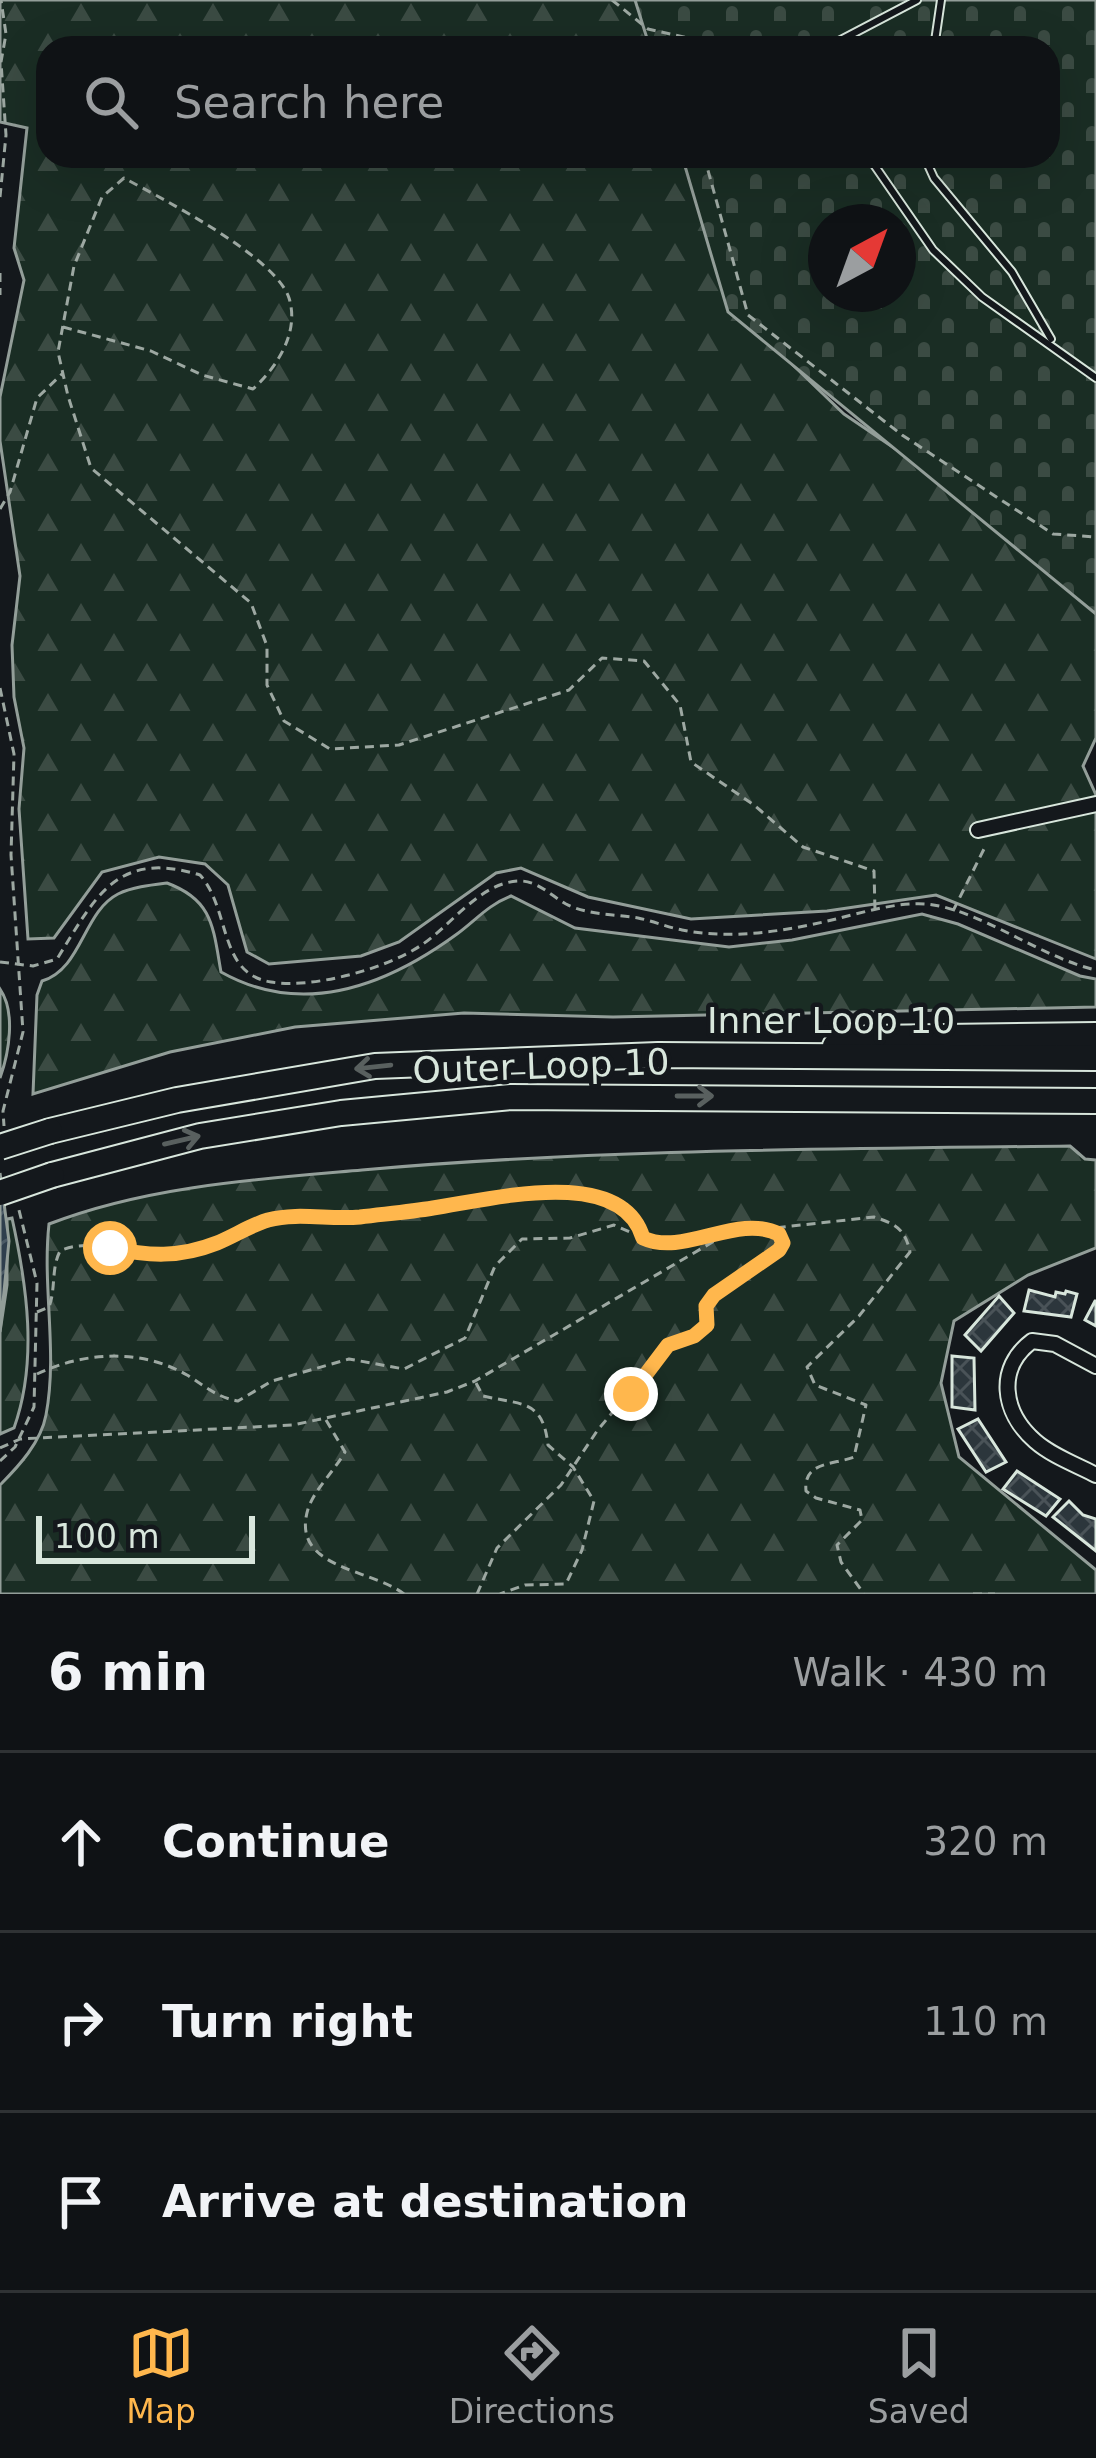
<!DOCTYPE html>
<meta charset="utf-8">
<style>
body{margin:0;font-family:"DejaVu Sans",sans-serif;background:#181b1e;color:#f1f3f6}
.compass{position:absolute;left:808px;top:204px;width:108px;height:108px;border-radius:50%;background:#0f1215;box-shadow:0 12px 48px #0002;rotate:41deg}
.scale{position:absolute;left:36px;bottom:30px;width:219px;box-sizing:border-box;padding-left:12px;border:6px solid #d8e6dc;border-top:0;font-size:33px;line-height:42px;white-space:nowrap;color:#d8e6dc;-webkit-text-stroke:9px #14181c;paint-order:stroke}
.stop{position:absolute;width:36px;height:36px;margin:-27px;border:9px solid #ffb74d;border-radius:50%;background:#fff}
.stop.end{background:#ffb74d;border-color:#fff;box-shadow:0 3px 12px #0008}
.list{margin:0;padding:0;list-style:none}
h2{display:flex;justify-content:space-between;align-items:center;height:156px;margin:0;padding:0 48px;font-size:51px}
h2 small{font-size:39px;font-weight:400;color:#9b9ea0}
.list li{display:grid;grid-template-columns:78px 1fr auto;gap:36px;align-items:center;box-sizing:border-box;height:180px;padding:0 48px;border-top:3px solid #2f3234}
.list b{display:block;font-size:45px;white-space:nowrap}
.list em{font-size:39px;font-style:normal;color:#9b9ea0}
.icon{flex:none;width:66px;height:66px;fill:none;stroke:currentColor;stroke-width:2;stroke-linecap:round;stroke-linejoin:round}
.map{position:relative;flex:none;width:1096px;height:1594px;overflow:hidden}
.search{position:absolute;background:#0f1215;box-shadow:0 12px 48px #0002;left:36px;right:36px;top:36px;height:132px;display:flex;align-items:center;gap:30px;box-sizing:border-box;padding:0 42px;border-radius:36px;color:#9b9ea0;font-size:45px}
.sheet{height:696px;background:#0f1215}
nav{display:flex;justify-content:space-around;align-items:center;box-sizing:border-box;height:168px;border-top:3px solid #2f3234;background:#0f1215;font-size:33px;color:#9b9ea0}
nav a{display:grid;justify-items:center;gap:6px}
nav .on{color:#ffb74d}
.map>svg:first-child{display:block}
.forest{fill:url(#forest-firs);stroke:#939e99;stroke-width:3}
.cemetery{fill:url(#cemetery-stones);stroke:#939e99;stroke-width:3;fill-rule:evenodd}
.water{fill:url(#water-waves);stroke:#939e99;stroke-width:3}
.building{fill:url(#building-cross-hatch);stroke:#d8e6dc;stroke-width:3}
.lines{fill:none;stroke-linecap:round;stroke-linejoin:round}
.lane-casing{stroke:#d8e6dc;stroke-width:10}
.street-casing{stroke:#d8e6dc;stroke-width:18}
.highway-casing{stroke:#d8e6dc;stroke-width:28}
.path{stroke:#9da8a2;stroke-width:3;stroke-dasharray:9 6;stroke-linecap:butt}
.lane{stroke:#14181c;stroke-width:6}
.street{stroke:#14181c;stroke-width:14}
.highway{stroke:#14181c;stroke-width:24}
.highway-bridge-casing{stroke:#d8e6dc;stroke-width:28;stroke-linecap:butt}
.highway-bridge{stroke:#14181c;stroke-width:24}
.oneway{stroke:#59605f}
.route{stroke:#ffb74d;stroke-width:15}
.labels{text-anchor:middle;dominant-baseline:central;stroke-width:9;stroke-linejoin:round;paint-order:stroke}
.street-label{font-size:36px;fill:#d8e6dc;stroke:#14181c}
</style>
<div class="map">
<svg width="1096" height="1594" viewBox="0 0 1096 1594">
<defs>
<pattern id="forest-firs" width="22" height="20" patternUnits="userSpaceOnUse" patternTransform="scale(3)"><rect width="22" height="20" fill="#1a2d24"/><path d="M5 1l3.5 6h-7zM16 11l3.5 6h-7z" fill="#3b4b43"/></pattern>
<pattern id="cemetery-stones" width="16" height="16" patternUnits="userSpaceOnUse" patternTransform="scale(3)"><rect width="16" height="16" fill="#1a2d24"/><path d="M2 7V4a2 2 0 0 1 4 0v3zM10 15v-3a2 2 0 0 1 4 0v3z" fill="#3b4b43"/></pattern>
<pattern id="water-waves" width="16" height="10" patternUnits="userSpaceOnUse" patternTransform="scale(3)"><rect width="16" height="10" fill="#2f3f4d"/><path d="M0 5q4-4 8 0t8 0" fill="none" stroke="#4c5b66"/></pattern>
<pattern id="building-cross-hatch" width="8" height="8" patternUnits="userSpaceOnUse" patternTransform="scale(3)"><rect width="8" height="8" fill="#2c363c"/><path d="M0 0l8 8M0 8l8-8" fill="none" stroke="#4a5358"/></pattern>
</defs>
<rect width="100%" height="100%" fill="#14181c"/>
<g class="forest">
<path d="M0 0H682L691 48H48V156H711L743 317 844 414 993 515 1096 548V738L1083 766 1096 795V959L936 895 827 911 691 919 588 897 521 868 496 873 399 942 361 956 269 964 247 952 228 885 205 864 159 857 102 872 54 938 28 939 19 809 24 748 14 697 12 645 20 576 0 441V397L24 280 14 248 27 128 0 122Z"/>
<path d="M167 883C213 900 213 927 221 972 303 1018 386 986 457 934 476 920 488 905 511 896L575 928 729 947 792 940 922 914 958 924 1080 976 1096 979V1007L613 1017 464 1013 295 1027 170 1052 33 1094 37 995 42 981C82 969 83 912 118 894 133 887 151 885 167 883Z"/>
<path d="M0 989C16 1012 9 1053 0 1078Z"/>
<path d="M1070 1146 1085 1159 1096 1160V1248L1028 1275 954 1321 941 1383 959 1457 1096 1570V1594H0V1485C19 1466 41 1442 46 1415 58 1352 42 1287 49 1224 147 1186 258 1179 362 1170 597 1149 834 1149 1070 1146Z"/>
<path d="M12 1218C27 1286 38 1361 14 1428L0 1434V1332L7 1285V1219Z"/>
</g>
<path class="cemetery" d="M635 0H1096V614L728 312 682 156H1048V48H650ZM826 222H898V294H826Z"/>
<path class="water" d="M0 1173 9 1241 0 1332Z"/>
<g class="building">
<path d="M1029 1290 1055 1297 1056 1292 1065 1294 1066 1291 1077 1294 1071 1317 1024 1311Z"/>
<path d="M999 1296 1014 1313 981 1351 965 1335Z"/>
<path d="M1095 1301H1096V1326L1085 1320Z"/>
<path d="M952 1356 974 1358 975 1410 952 1407Z"/>
<path d="M978 1419 1006 1462 986 1472 958 1429Z"/>
<path d="M1017 1471 1060 1499 1046 1516 1003 1489Z"/>
<path d="M1069 1501 1083 1515 1096 1519V1551L1053 1517Z"/>
</g>
<g class="lines">
<g class="lane-casing">
<g id="lane">
<path d="M832 48 837 42 917 0"/>
<path d="M934 48 941 0"/>
<path d="M868 156 933 250 982 297 1096 378"/>
<path d="M924 156 934 178 1012 272 1051 339"/>
</g>
</g>
<g class="street-casing">
<g id="street">
<path d="M978 830 1096 804"/>
<path d="M1096 1366 1055 1344 1032 1341C996 1368 1002 1412 1035 1441 1052 1456 1077 1465 1096 1475"/>
</g>
</g>
<g class="highway-casing">
<g id="highway">
<path d="M835 1046 869 1038 1096 1035"/>
<path d="M50 1131 177 1100 375 1066 658 1055 1096 1058"/>
<path d="M52 1175 200 1136 341 1113 511 1097 1096 1101"/>
</g>
</g>
<g class="path">
<path d="M612 0 648 29 711 43 773 48"/>
<path d="M704 156 748 315 902 435 1053 534 1096 537"/>
<path d="M0 197 6 135 1 62 6 34 1 0"/>
<path d="M0 273V295"/>
<path d="M63 327 151 351 202 375 253 389C276 368 300 333 289 298 275 256 164 200 124 178L102 197 74 266 58 352 68 396 91 468 251 603 267 646V685L284 721 330 749 399 745 569 690 602 658 644 661 680 705 691 762 754 805 803 847 874 871 875 910"/>
<path d="M0 509 10 492 37 398 63 373"/>
<path d="M0 688 14 754 11 855 23 1032 3 1111 4 1126"/>
<path d="M953 911 986 845"/>
<path d="M0 962 33 966 57 959C95 898 116 849 200 875 231 910 218 974 271 982 312 989 385 969 420 946 450 927 479 883 518 881 537 880 550 895 566 904 587 915 614 914 638 918 653 921 667 927 682 930 732 940 787 931 836 919 864 912 897 902 926 904 980 909 1039 957 1096 970"/>
<path d="M37 1312 49 1307C56 1288 51 1269 60 1251 91 1236 126 1257 158 1258 199 1258 233 1229 270 1220 301 1212 331 1220 361 1217 386 1214 410 1212 434 1208 488 1200 621 1165 642 1236"/>
<path d="M37 1374C84 1352 140 1348 187 1375 205 1386 216 1397 238 1401L272 1381 349 1359 404 1369 465 1338 495 1266 522 1239 570 1238 614 1225 657 1244 722 1234"/>
<path d="M476 1383 483 1396C521 1405 543 1399 548 1445L573 1467 594 1501 582 1550 566 1584 525 1585 500 1594"/>
<path d="M326 1420 345 1452C335 1470 314 1490 308 1509 290 1569 370 1568 404 1594"/>
<path d="M0 1448 20 1439 293 1425 447 1392 475 1381 728 1233 874 1217C896 1224 905 1229 910 1252L859 1316 807 1367 815 1385 866 1405 854 1457C834 1465 803 1461 806 1491L816 1498 860 1510 862 1520 837 1545 841 1562 864 1594"/>
<path d="M0 1461 15 1447 34 1407 37 1283 18 1206"/>
<path d="M477 1594 497 1548 561 1485 597 1431 668 1345 694 1337 707 1325 706 1307 714 1295 779 1249 781 1238 774 1231"/>
<path d="M973 1594H995"/>
</g>
<use href="#lane" class="lane"/>
<use href="#street" class="street"/>
<use href="#highway" class="highway"/>
<g class="highway-bridge-casing">
<g id="highway-bridge">
<path d="M0 1147 50 1131"/>
<path d="M0 1193 52 1175"/>
</g>
</g>
<use href="#highway-bridge" class="highway-bridge"/>
</g>
<defs><path id="oneway-shaft" d="M-6 0H5M1.5-3L5.5 0L1.5 3" fill="none" stroke-width="1.6" stroke-linecap="round" stroke-linejoin="round" transform="scale(3)"/></defs>
<g class="oneway">
<use href="#oneway-shaft" transform="translate(373 1067) rotate(174)"/>
<use href="#oneway-shaft" transform="translate(695 1096)"/>
<use href="#oneway-shaft" transform="translate(182 1140) rotate(-13)"/>
</g>
<g class="lines">
<path class="route" d="M110 1248C149 1256 179 1258 217 1243 234 1236 251 1225 268 1220 299 1212 329 1220 360 1217 384 1214 409 1212 433 1208 489 1200 621 1164 643 1238 684 1257 737 1213 779 1234L783 1243 779 1250 714 1295 706 1306 707 1325 694 1336 668 1345 631 1394"/>
</g>
<g class="labels">
<g class="street-label">
<text x="831" y="1020">Inner Loop 10</text>
<text transform="translate(541 1066) rotate(-2)">Outer Loop 10</text>
</g>
</g>
</svg>
<svg class="compass" viewBox="-18 -18 36 36"><path d="M0-13l5 13h-10z" fill="#e53935"/><path d="M0 13l5-13h-10z" fill="#9b9ea0"/></svg>
<div class="scale">100 m</div>
<div class="stop" style="left:110px;top:1248px"></div>
<div class="stop end" style="left:631px;top:1394px"></div>
<div class="search"><svg class="icon" aria-label="search" viewBox="0 0 24 24"><circle cx="10" cy="10" r="6"/><path d="M15 15l6 6"/></svg>Search here</div>
</div>
<section class="sheet">
<h2>6 min<small>Walk · 430 m</small></h2>
<ul class="list">
<li><svg class="icon" aria-label="ahead" viewBox="0 0 24 24"><path d="M12 20V5M6 11l6-6 6 6"/></svg><div><b>Continue</b></div><em>320 m</em></li>
<li><svg class="icon" aria-label="right" viewBox="0 0 24 24"><path d="M7 20v-9h11M14 6l5 5-5 5"/></svg><div><b>Turn right</b></div><em>110 m</em></li>
<li><svg class="icon" aria-label="arrive" viewBox="0 0 24 24"><path d="M6 21V4h12l-3 4 3 4H6"/></svg><div><b>Arrive at destination</b></div></li>
</ul>
</section>
<nav>
<a class="on"><svg class="icon" aria-label="map" viewBox="0 0 24 24"><path d="M3 6l6-2 6 2 6-2v14l-6 2-6-2-6 2zM9 4v14M15 6v14"/></svg>Map</a>
<a><svg class="icon" aria-label="directions" viewBox="0 0 24 24"><path d="M12 3l9 9-9 9-9-9zM9 14v-3h6M13 9l2 2-2 2"/></svg>Directions</a>
<a><svg class="icon" aria-label="saved" viewBox="0 0 24 24"><path d="M7 4h10v16l-5-4-5 4z"/></svg>Saved</a>
</nav>
